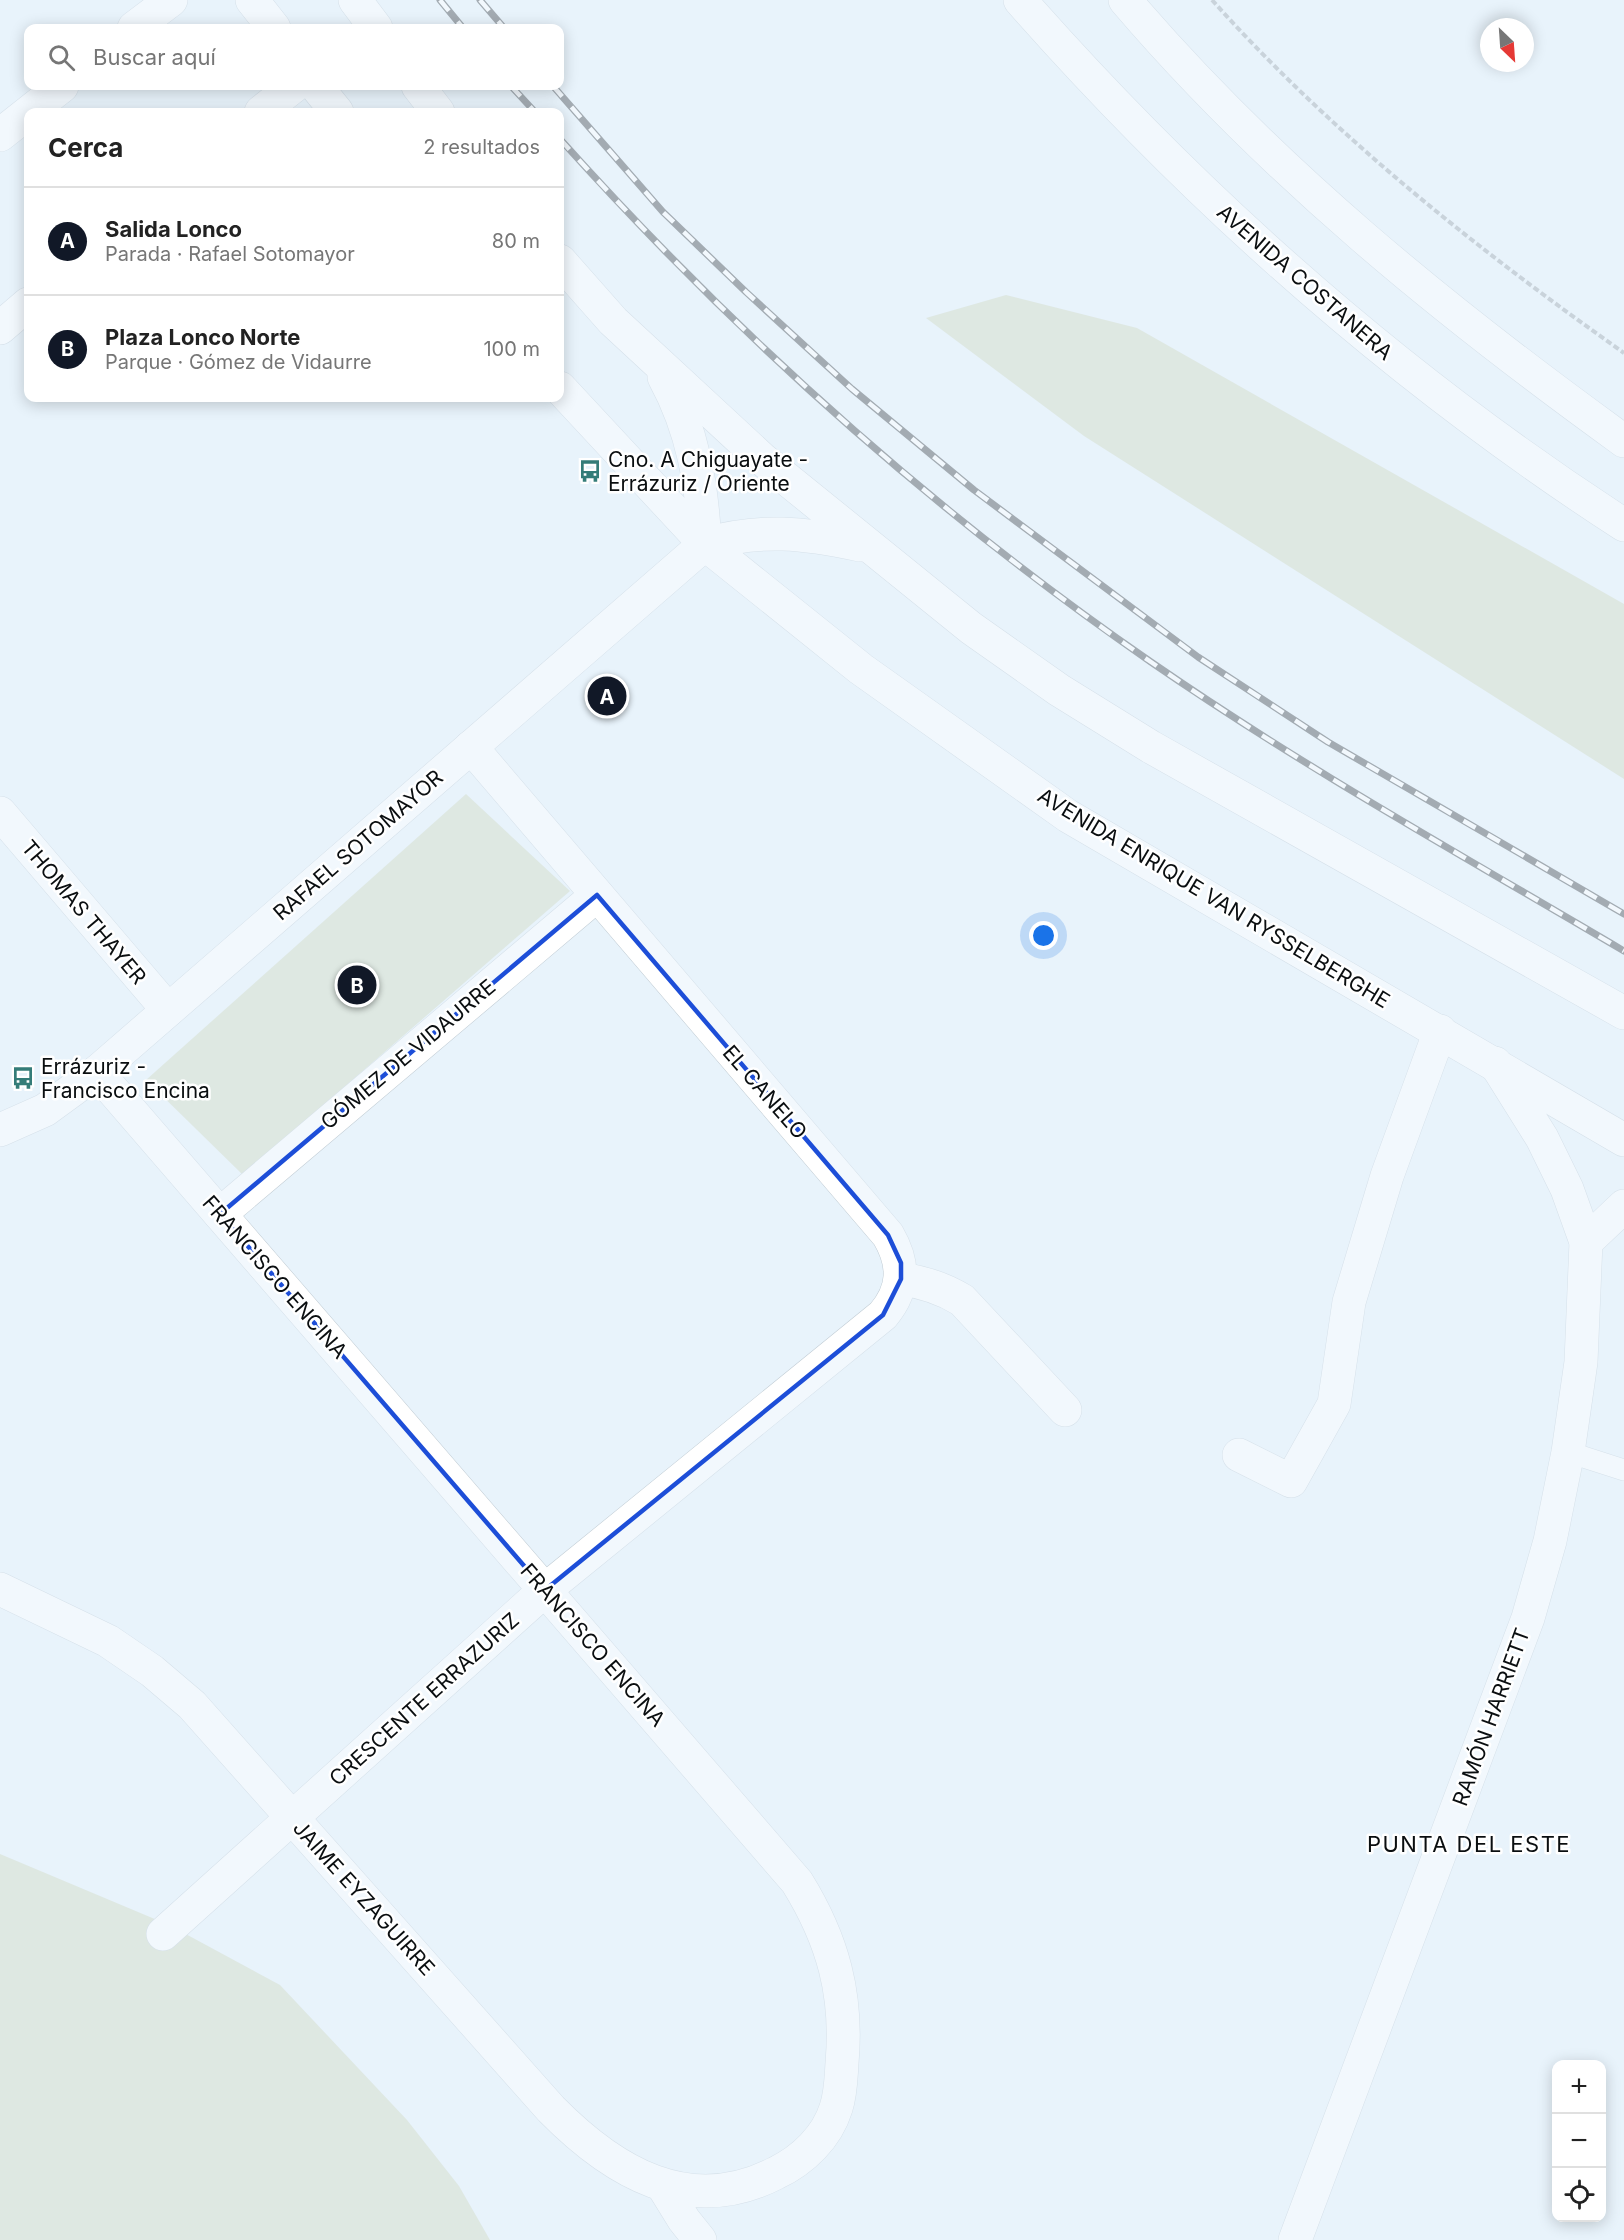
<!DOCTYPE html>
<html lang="es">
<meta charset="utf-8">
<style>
body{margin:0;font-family:Inter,sans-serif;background:#f6f6f6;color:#222}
.controls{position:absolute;right:18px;bottom:18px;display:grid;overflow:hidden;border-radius:12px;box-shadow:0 3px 15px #0003}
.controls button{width:54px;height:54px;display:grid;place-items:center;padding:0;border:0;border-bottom:2px solid #e0e0e0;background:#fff;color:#222;font:30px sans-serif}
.compass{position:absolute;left:1480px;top:18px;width:54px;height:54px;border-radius:50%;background:#fff;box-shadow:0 3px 15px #0003;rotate:155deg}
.you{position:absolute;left:1044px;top:936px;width:21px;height:21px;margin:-15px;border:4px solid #fff;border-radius:50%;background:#1a73e8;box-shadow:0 0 0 9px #1a73e833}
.badge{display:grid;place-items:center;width:39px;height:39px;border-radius:50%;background:#111827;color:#fff;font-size:20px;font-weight:700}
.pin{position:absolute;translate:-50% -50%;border:3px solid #fff;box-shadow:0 2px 6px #0006}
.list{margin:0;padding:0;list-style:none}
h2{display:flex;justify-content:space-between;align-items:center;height:78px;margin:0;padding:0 24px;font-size:26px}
h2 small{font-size:20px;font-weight:400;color:#767676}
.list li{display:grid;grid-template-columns:39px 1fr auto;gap:18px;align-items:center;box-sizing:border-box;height:108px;padding:0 24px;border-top:2px solid #e0e0e0}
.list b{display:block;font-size:22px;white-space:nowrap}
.list p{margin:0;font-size:20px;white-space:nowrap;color:#767676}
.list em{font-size:20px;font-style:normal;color:#767676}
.icon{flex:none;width:33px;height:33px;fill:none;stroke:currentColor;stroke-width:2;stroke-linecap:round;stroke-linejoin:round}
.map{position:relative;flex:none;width:1624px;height:2240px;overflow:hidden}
.search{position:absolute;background:#fff;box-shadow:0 3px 15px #0003;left:24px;top:24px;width:540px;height:66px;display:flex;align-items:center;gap:15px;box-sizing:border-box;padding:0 21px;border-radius:12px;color:#767676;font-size:22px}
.panel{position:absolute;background:#fff;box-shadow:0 3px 15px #0003;left:24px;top:108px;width:540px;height:294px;border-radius:12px}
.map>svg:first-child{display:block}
.green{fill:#d3dbc4}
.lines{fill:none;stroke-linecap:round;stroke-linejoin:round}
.service-casing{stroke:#c1ccd4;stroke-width:22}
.minor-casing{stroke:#c1ccd4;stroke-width:34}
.primary-casing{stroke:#c1ccd4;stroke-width:34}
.path{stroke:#a4adb3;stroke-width:4;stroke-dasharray:6 3;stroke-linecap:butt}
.service{stroke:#fff;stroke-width:21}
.minor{stroke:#fff;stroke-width:33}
.primary{stroke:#fff;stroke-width:33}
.rail-casing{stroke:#50565a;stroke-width:7}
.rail{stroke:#fff;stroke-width:4.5;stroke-dasharray:14;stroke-linecap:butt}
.marked{fill:none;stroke:#1d4ed8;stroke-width:4.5;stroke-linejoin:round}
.labels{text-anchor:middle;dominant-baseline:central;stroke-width:5;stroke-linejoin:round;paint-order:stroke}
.street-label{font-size:21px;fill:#0a0e10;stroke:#fff}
.poi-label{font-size:21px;fill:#0a0e10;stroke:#fff;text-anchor:start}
.neighbourhood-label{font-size:22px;letter-spacing:1.5px;fill:#0a0e10;stroke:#fff}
</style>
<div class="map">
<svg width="1624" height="2240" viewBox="0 0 1624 2240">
<rect width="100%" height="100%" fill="#e8f3fb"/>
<g class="green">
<path d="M1006 295 1137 328 1624 604V779L1084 436 926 318Z"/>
<path d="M466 794 570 891 243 1175 146 1080Z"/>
<path d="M0 1854 169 1925 280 1985 407 2120 459 2186 490 2240H0Z"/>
</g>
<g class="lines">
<g class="service-casing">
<path id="service" d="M1568 1452 1624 1470"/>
</g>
<g class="minor-casing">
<g id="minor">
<path d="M134 28 171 0"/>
<path d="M261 112 294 86"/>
<path d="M0 135 62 86"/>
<path d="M0 328 28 304"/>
<path d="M0 813 168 1010"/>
<path d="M0 1130 45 1110 97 1072 705 544"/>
<path d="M220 1214 597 895"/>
<path d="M1586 1242 1624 1206"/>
<path d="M901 1279C924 1282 942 1288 962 1300L1065 1410"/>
<path d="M1239 1455 1291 1481 1334 1404 1349 1302 1387 1176 1440 1031"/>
<path d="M0 1589 108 1641 152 1671 192 1705 551 2109C613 2172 689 2218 776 2173 803 2160 827 2137 836 2108 841 2093 841 2078 842 2063 848 1995 833 1940 797 1882L97 1072"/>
<path d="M163 1934 545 1590 883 1315C905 1289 905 1264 888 1235L471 747"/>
<path d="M663 2186 684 2220 700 2240"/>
<path d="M1295 2240 1528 1618 1550 1541 1568 1452 1581 1362 1586 1242 1567 1189 1542 1138 1495 1063"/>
</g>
</g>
<g class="primary-casing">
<g id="primary">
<path d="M252 0 274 28"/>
<path d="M355 0 376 28"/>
<path d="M1020 0C1198 202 1397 378 1624 525"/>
<path d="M1125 0C1270 170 1444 311 1624 441"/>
<path d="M316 86 337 112"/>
<path d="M418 86 438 112"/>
<path d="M560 261 613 321 762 459 971 628 1059 690 1151 747 1624 1013"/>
<path d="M664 377C693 430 702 485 705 544"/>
<path d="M560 388 705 544 861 669 1068 816 1624 1140"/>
<path d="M705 544C762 528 804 533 860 545"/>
</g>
</g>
<path class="path" d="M1212 0C1333 135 1477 249 1624 353"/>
<use href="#service" class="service"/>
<use href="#minor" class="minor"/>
<use href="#primary" class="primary"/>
<g class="rail-casing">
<g id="rail">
<path d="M440 0 463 28"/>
<path d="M480 0 504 28"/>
<path d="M511 86 535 112"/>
<path d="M553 86 663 212 746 292 852 389 974 490 1198 657 1328 742 1624 914"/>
<path d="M560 139C736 335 934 512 1151 662 1303 767 1465 857 1624 951"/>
</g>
</g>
<use href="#rail" class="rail"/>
</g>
<path d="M0 0H1624V2240H0ZM597 895 888 1235 901 1263V1279L883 1315 545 1590 220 1214Z" fill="#e8f3fb" fill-opacity=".55" fill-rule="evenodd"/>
<path class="marked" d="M597 895 888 1235 901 1263V1279L883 1315 545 1590 220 1214Z"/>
<defs>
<g id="bus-bare" transform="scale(1.8)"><path d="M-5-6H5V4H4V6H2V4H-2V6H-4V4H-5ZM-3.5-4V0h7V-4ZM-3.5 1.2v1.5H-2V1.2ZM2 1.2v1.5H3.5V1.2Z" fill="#347c78" stroke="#fff" stroke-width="2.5" paint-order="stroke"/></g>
</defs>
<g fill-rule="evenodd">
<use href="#bus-bare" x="590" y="471"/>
<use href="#bus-bare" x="23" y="1078"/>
</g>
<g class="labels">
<g class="street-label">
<text transform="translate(1305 282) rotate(41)">AVENIDA COSTANERA</text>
<text transform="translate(358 845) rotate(-41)">RAFAEL SOTOMAYOR</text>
<text transform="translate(1214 898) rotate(31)">AVENIDA ENRIQUE VAN RYSSELBERGHE</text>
<text transform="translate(84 912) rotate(50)">THOMAS THAYER</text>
<text transform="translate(408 1054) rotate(-40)">GÓMEZ DE VIDAURRE</text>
<text transform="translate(765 1092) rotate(49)">EL CANELO</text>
<text transform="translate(275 1277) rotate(49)">FRANCISCO ENCINA</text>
<text transform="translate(593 1645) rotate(49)">FRANCISCO ENCINA</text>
<text transform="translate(424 1699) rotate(-42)">CRESCENTE ERRAZURIZ</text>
<text transform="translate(1491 1717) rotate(-70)">RAMÓN HARRIETT</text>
<text transform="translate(364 1898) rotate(48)">JAIME EYZAGUIRRE</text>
</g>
<g class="poi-label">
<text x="608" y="459">Cno. A Chiguayate -<tspan x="608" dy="24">Errázuriz / Oriente</tspan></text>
<text x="41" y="1066">Errázuriz -<tspan x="41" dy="24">Francisco Encina</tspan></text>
</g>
<g class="neighbourhood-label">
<text x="1469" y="1844">PUNTA DEL ESTE</text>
</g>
</g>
</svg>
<div class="controls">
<button>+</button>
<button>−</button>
<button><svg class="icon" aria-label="locate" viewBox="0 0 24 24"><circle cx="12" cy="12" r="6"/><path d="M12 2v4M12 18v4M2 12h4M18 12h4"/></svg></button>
</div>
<svg class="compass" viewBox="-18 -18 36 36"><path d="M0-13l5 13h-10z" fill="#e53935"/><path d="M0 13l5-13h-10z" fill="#767676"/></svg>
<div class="you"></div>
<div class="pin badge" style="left:607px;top:696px">A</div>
<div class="pin badge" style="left:357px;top:985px">B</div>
<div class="search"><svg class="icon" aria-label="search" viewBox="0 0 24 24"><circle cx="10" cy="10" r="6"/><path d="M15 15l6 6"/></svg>Buscar aquí</div>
<section class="panel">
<h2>Cerca<small>2 resultados</small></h2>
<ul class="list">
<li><span class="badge">A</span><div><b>Salida Lonco</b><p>Parada · Rafael Sotomayor</p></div><em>80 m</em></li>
<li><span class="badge">B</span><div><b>Plaza Lonco Norte</b><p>Parque · Gómez de Vidaurre</p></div><em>100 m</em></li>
</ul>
</section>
</div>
